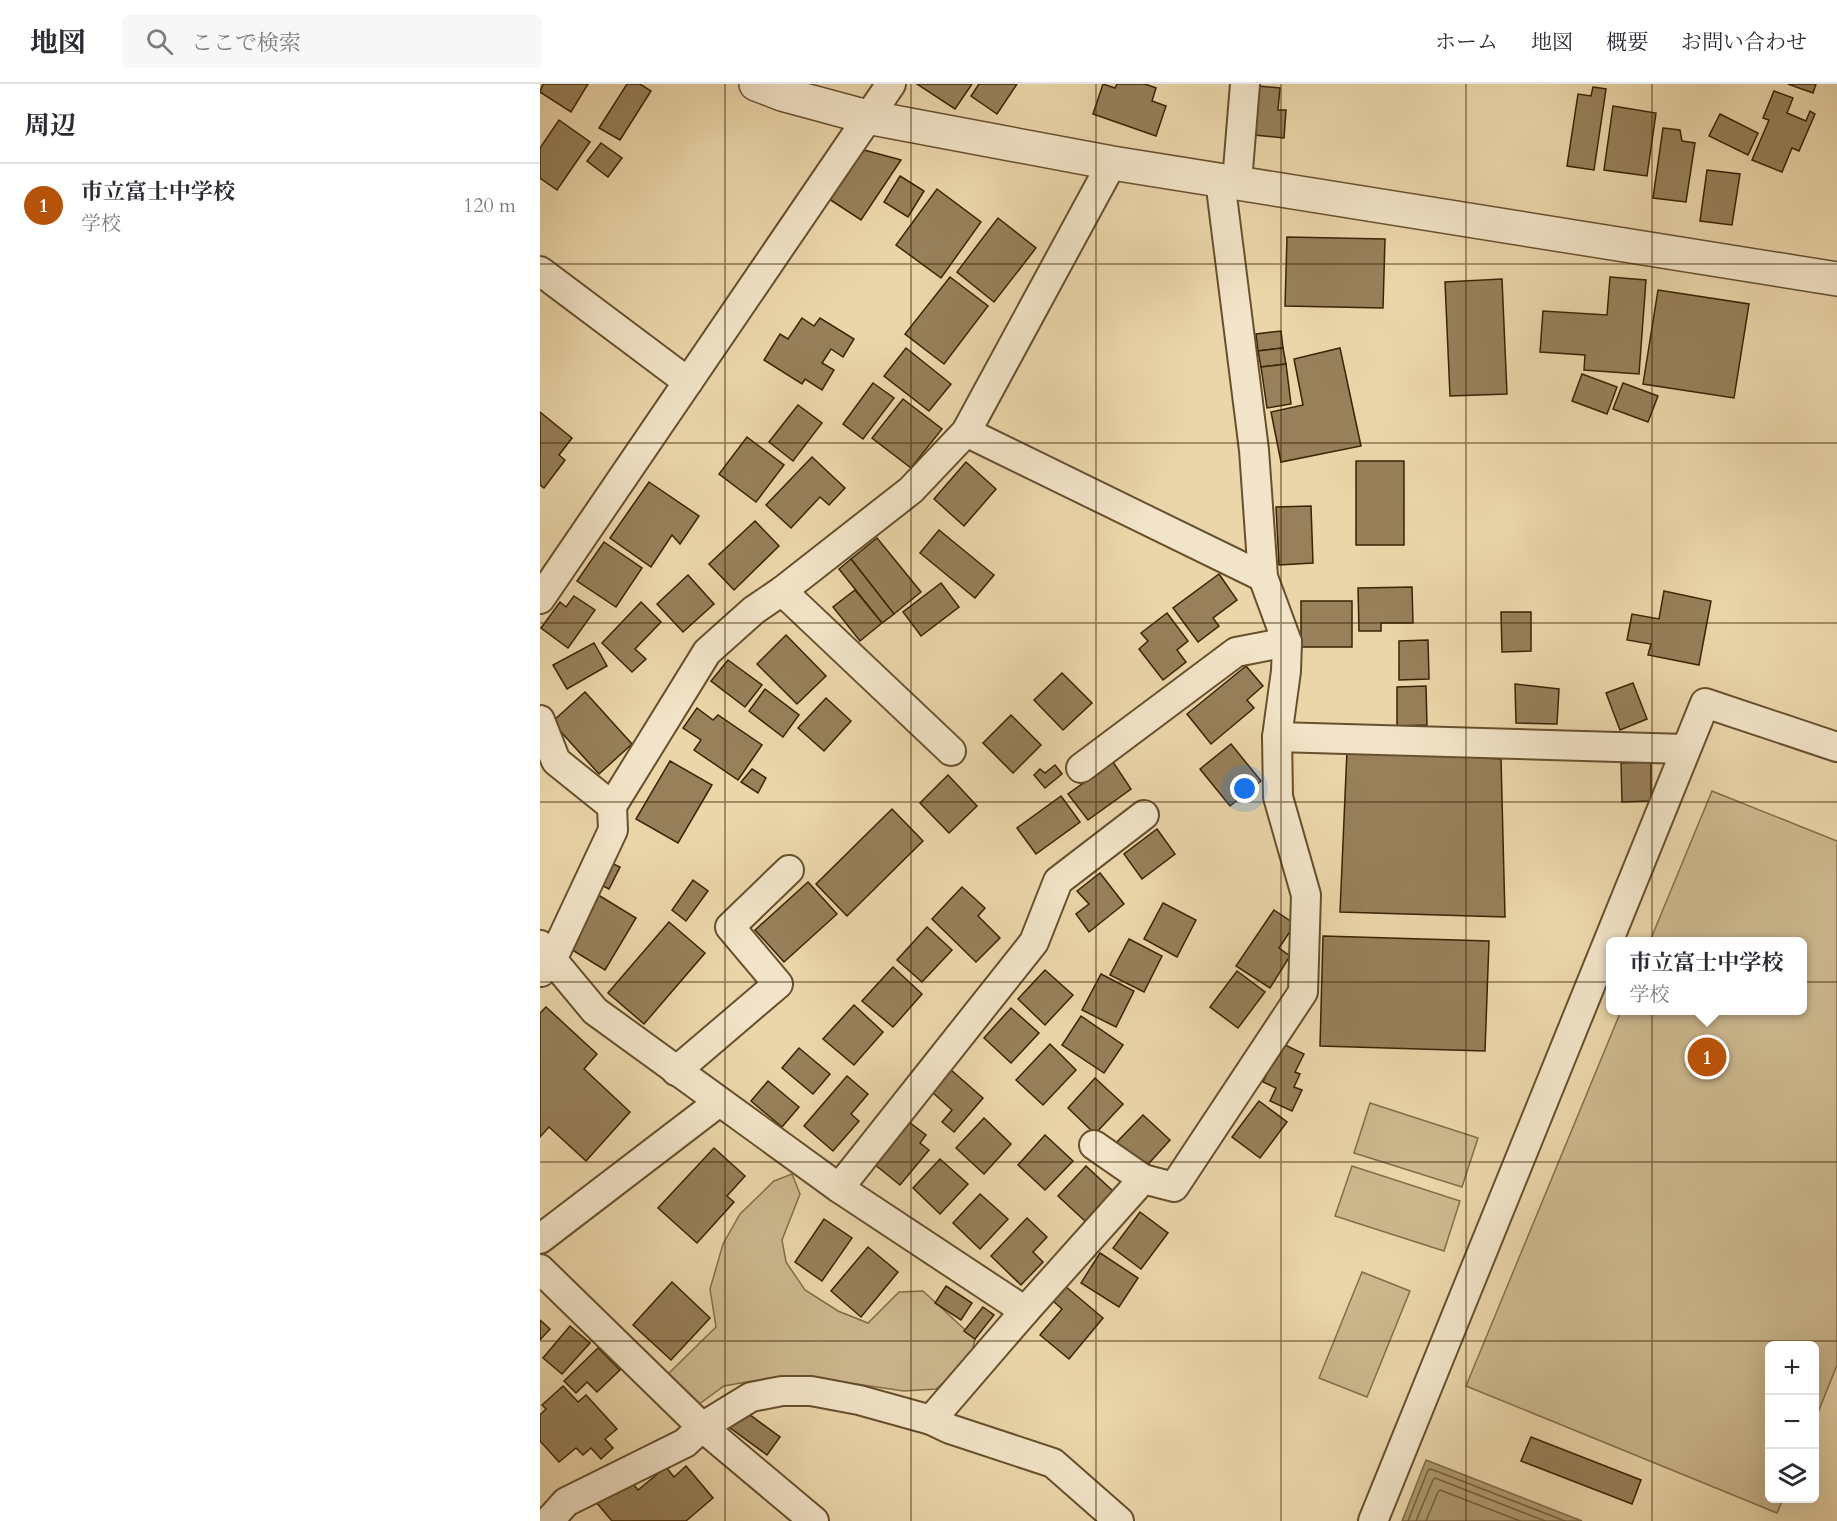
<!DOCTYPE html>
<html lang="ja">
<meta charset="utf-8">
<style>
body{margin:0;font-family:Cardo,"Noto Serif JP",serif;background:#f7f7f7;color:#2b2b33}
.controls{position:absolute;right:18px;bottom:18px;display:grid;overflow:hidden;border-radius:9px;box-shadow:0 6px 24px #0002}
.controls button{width:54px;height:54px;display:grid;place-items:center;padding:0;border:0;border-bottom:2px solid #e1e1e2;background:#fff;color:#2b2b33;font:30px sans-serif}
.you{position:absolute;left:705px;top:705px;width:21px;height:21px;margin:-15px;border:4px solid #fff;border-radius:50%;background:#1a73e8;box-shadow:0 0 0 9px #1a73e833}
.badge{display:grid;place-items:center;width:39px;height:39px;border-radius:50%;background:#b45309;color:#fff;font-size:20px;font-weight:700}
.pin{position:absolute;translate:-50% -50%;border:3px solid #fff;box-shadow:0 2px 6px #0006}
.popup{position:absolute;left:1066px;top:853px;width:201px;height:78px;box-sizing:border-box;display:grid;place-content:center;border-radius:9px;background:#fff;filter:drop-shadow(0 2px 4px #0005);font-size:20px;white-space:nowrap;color:#7c7c81}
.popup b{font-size:22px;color:#2b2b33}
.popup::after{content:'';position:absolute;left:50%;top:100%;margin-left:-12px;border:12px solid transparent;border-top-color:#fff}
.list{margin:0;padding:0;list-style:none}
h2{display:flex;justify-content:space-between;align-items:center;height:78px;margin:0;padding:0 24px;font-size:26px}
h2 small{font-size:20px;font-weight:400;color:#7c7c81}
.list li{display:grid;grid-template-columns:39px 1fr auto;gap:18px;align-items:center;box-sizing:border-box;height:84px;padding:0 24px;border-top:2px solid #e1e1e2}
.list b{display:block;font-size:22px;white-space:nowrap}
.list p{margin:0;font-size:20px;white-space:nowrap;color:#7c7c81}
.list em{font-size:20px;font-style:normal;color:#7c7c81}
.icon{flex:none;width:33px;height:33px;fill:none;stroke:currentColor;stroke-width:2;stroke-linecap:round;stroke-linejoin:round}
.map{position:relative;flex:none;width:1297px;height:1437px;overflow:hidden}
header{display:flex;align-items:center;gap:36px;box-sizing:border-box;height:84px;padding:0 30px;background:#fff;border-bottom:2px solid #e1e1e2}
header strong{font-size:28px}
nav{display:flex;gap:33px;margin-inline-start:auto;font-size:21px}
.search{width:420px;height:54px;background:#f7f7f7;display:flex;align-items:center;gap:15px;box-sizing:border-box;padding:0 21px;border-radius:9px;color:#7c7c81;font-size:22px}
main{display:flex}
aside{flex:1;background:#fff}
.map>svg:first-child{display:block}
.green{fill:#cdb88e;stroke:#846e48;stroke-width:1.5}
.water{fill:#af9971;stroke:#816a45;stroke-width:1.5}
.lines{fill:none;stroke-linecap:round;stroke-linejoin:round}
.shore{stroke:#755e3a;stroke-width:1.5}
.building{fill:#97805a;stroke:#3b2303;stroke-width:1.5}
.minor-casing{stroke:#67502d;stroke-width:32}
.tertiary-casing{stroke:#67502d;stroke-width:36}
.minor{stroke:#f2e4c8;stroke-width:28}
.tertiary{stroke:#f2e4c8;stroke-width:33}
.grid{fill:none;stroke:#3b2303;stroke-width:1.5;stroke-opacity:0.55}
</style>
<header>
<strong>地図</strong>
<div class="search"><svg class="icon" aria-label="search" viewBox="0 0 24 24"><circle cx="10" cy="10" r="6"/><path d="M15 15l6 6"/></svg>ここで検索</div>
<nav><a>ホーム</a><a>地図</a><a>概要</a><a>お問い合わせ</a></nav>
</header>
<main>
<aside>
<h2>周辺<small></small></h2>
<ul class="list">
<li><span class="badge">1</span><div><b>市立富士中学校</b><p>学校</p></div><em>120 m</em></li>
</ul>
</aside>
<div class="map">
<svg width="1297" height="1437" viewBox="0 0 1297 1437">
<rect width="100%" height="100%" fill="#ebd6aa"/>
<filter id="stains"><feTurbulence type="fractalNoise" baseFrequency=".00333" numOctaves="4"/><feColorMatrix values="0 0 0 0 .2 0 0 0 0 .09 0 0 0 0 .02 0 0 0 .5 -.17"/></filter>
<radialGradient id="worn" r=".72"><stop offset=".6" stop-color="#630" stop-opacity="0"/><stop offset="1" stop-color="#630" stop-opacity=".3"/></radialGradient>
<g class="green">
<path d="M1172 707 1297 757V1281L1275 1336 1274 1262H1230V1414L1243 1415 1237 1429 926 1302 1081 927 1263 926V858L1110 857Z"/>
<path d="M830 1019 938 1054 922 1103 814 1069Z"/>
<path d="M812 1082 920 1117 904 1167 795 1132Z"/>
<path d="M252 1090 260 1110 242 1156 246 1178 265 1206 298 1227 328 1239 359 1208 383 1207 435 1255 430 1276 396 1305 364 1307 288 1296 229 1294 184 1302 155 1323 127 1291 176 1243 170 1205 183 1160 200 1130 234 1097Z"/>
<path d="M822 1188 870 1207 827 1313 779 1294Z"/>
</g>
<path class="water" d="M886 1376 1042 1437H862Z"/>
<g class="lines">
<g class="shore">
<path d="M868 1437 888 1386 891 1385 1025 1437"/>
<path d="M876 1437 893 1396 895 1394 1005 1437"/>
<path d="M886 1437 898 1408 900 1406 980 1437"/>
</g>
</g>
<g class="building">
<path d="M3 0H48L31 28 0 8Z"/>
<path d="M87 0H100L111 7 80 56 59 44Z"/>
<path d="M377 0H432L415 25Z"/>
<path d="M439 0H477L457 30 431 12Z"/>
<path d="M563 0 575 4 577 0H605L616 4 612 17 626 22 616 52 553 30Z"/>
<path d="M1248 0H1276L1273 9Z"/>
<path d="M718 2 740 4 738 26H746L744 54 714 51Z"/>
<path d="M1053 3 1066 5 1054 86 1027 82 1038 10 1051 12Z"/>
<path d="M1234 7 1253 14 1247 29 1266 37 1270 27 1275 30 1259 67 1252 64 1242 88 1212 76 1229 36 1223 34Z"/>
<path d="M1073 22 1116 29 1107 92 1064 86Z"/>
<path d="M1180 30 1218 49 1208 71 1169 52Z"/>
<path d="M19 36 50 58 17 106 0 94V64Z"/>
<path d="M1123 44 1140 46 1142 57 1155 59 1146 118 1113 114Z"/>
<path d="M61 59 82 74 68 93 47 77Z"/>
<path d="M324 66 361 76 321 136 289 115Z"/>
<path d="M1167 86 1200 90 1192 141 1160 137Z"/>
<path d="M360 92 384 107 368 133 344 118Z"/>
<path d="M397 105 441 138 401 194 356 161Z"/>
<path d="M458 134 496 164 454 218 417 188Z"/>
<path d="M747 153 845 155 843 224 745 222Z"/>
<path d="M410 193 448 222 404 280 365 250Z"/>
<path d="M1070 193 1106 196 1099 290 1044 286 1045 271 1000 268 1003 227 1067 231Z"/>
<path d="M962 195 967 310 910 312 905 198Z"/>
<path d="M1118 206 1209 220 1194 314 1103 300Z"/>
<path d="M262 234 274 242 280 234 314 255 303 273 291 265 282 279 294 286 282 306 265 295 262 300 224 276 240 250 248 255Z"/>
<path d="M741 247 743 264 718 267 716 250Z"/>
<path d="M366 264 411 300 389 327 344 292Z"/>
<path d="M743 264 746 280 721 283 718 267Z"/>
<path d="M800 264 821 362 741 378 731 328 763 321 754 275Z"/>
<path d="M746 280 751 320 727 324 721 283Z"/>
<path d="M1042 290 1077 303 1067 330 1032 317Z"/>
<path d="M333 299 354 314 323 355 303 340Z"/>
<path d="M1083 299 1118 312 1108 338 1073 325Z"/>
<path d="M363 315 402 345 371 384 332 354Z"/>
<path d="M258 321 282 339 253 377 229 358Z"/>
<path d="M0 328 32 354 19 371 25 376 4 404 0 401Z"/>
<path d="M207 353 244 381 216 418 179 390Z"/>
<path d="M272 373 305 404 289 421 280 413 251 444 226 421Z"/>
<rect x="816" y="377" width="48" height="84"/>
<path d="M426 378 456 405 424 442 394 415Z"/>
<path d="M109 398 159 432 140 460 132 451 111 483 70 454Z"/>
<path d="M771 422 773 479 739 481 736 423Z"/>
<path d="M215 437 239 462 194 506 169 480Z"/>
<path d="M399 446 454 491 435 514 380 469Z"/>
<path d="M337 454 381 508 354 530 311 475Z"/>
<path d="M64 458 102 484 76 523 37 497Z"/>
<path d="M311 475 354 530 342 539 299 485Z"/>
<path d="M679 490 697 516 673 534 679 542 658 558 633 524Z"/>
<path d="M148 491 174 520 143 548 117 520Z"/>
<path d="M401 499 419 523 381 552 363 528Z"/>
<path d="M872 503 873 539H841V547H819L818 504Z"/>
<path d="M315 506 342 539 320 557 293 523Z"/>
<path d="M1124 507 1171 517 1159 581 1108 571 1111 560 1087 556 1092 530 1119 535Z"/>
<path d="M34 512 55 526 28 564 1 544 20 518 26 523Z"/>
<rect x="761" y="517" width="51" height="46"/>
<path d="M101 518 121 538 95 565 106 575 92 588 62 559Z"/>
<path d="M961 528H991V567L962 568Z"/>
<path d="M627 529 648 557 637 566 646 578 623 596 599 565 608 557 601 549Z"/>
<path d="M246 551 286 592 257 620 217 580Z"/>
<path d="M888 556 889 595 859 596V557Z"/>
<path d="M54 559 67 582 27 605 13 581Z"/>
<path d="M188 576 222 601 205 623 171 597Z"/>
<path d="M706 582 723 602 707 616 714 624 671 660 647 630Z"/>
<path d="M522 589 552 619 523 646 494 616Z"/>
<path d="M1093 599 1107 635 1080 646 1066 609Z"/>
<path d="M975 600 1019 605 1017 640 976 639Z"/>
<path d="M886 602 887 641 857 642V603Z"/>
<path d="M225 605 259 631 243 653 209 627Z"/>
<path d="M45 608 92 660 59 690 12 638Z"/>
<path d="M286 614 311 637 284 667 258 644Z"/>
<path d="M157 624 173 636 178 631 222 661 198 696 154 666 161 656 143 644Z"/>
<path d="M471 631 501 661 473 689 443 659Z"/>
<path d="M691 660 721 697 690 722 660 685Z"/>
<path d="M807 666 961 675 965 833 800 828Z"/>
<path d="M130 677 172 701 138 759 96 735Z"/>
<path d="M573 678 591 705 548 736 528 710Z"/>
<path d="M1111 678V717L1082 718 1081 679Z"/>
<path d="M515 681 522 690 505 704 494 691 500 685 505 689Z"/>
<path d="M212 685 226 694 218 709 201 698Z"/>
<path d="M408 691 437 722 409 749 380 719Z"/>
<path d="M521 712 540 738 496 770 477 744Z"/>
<path d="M352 725 383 757 307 832 276 800Z"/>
<path d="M617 745 635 770 602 795 584 770Z"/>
<path d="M69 778 80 783 69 805 59 800Z"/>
<path d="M560 789 584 820 549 848 536 830 549 820 537 807Z"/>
<path d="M153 796 168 807 146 837 132 826Z"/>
<path d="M268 798 297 830 244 878 215 846Z"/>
<path d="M422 803 445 824 438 832 460 854 436 878 392 835Z"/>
<path d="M55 809 96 834 65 886 24 861Z"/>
<path d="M623 819 656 836 637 873 604 855Z"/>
<path d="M734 826 755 840 739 864 750 872 730 904 696 882Z"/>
<path d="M129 838 165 869 104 940 68 909Z"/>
<path d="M387 843 412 866 382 898 357 876Z"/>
<path d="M783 852 949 857 945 967 780 962Z"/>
<path d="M589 855 622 872 604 908 570 891Z"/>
<path d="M353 883 382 910 353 943 322 917Z"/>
<path d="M505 886 533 911 505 941 478 915Z"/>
<path d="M697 887 725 908 698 944 670 923Z"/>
<path d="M561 890 594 907 576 943 542 926Z"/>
<path d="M314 921 343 948 314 981 283 955Z"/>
<path d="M6 923 57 970 44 985 90 1028 46 1077 9 1043 0 1053V929Z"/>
<path d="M471 924 499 949 471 979 444 954Z"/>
<path d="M541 932 583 961 564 989 522 961Z"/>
<path d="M741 959 764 970 755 988 760 990 754 1003 762 1006 752 1027 730 1017 736 1004 723 998Z"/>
<path d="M510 960 536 986 503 1021 476 996Z"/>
<path d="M259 964 290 990 273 1010 242 984Z"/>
<path d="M411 986 443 1014 414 1048 402 1038 412 1026 392 1008Z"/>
<path d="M307 992 328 1010 311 1030 319 1037 293 1067 264 1042Z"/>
<path d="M555 994 583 1020 555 1050 528 1024Z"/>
<path d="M228 997 259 1023 242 1043 211 1017Z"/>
<path d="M719 1017 747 1038 720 1074 692 1053Z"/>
<path d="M603 1031 630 1056 603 1086 575 1060Z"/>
<path d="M444 1034 471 1060 444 1090 416 1064Z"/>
<path d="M369 1038 386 1051 380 1059 389 1066 360 1101 334 1080Z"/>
<path d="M505 1051 533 1077 505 1106 478 1081Z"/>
<path d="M174 1064 205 1092 187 1112 194 1118 157 1159 118 1124Z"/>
<path d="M400 1075 428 1100 400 1130 373 1104Z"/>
<path d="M546 1082 574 1108 546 1138 518 1112Z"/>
<path d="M440 1110 468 1135 440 1165 413 1139Z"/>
<path d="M600 1128 628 1149 601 1185 573 1164Z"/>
<path d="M487 1134 507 1153 493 1168 503 1178 481 1201 451 1172Z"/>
<path d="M284 1135 312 1154 282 1197 255 1178Z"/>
<path d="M328 1163 358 1188 321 1233 291 1207Z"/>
<path d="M560 1169 598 1194 579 1223 541 1199Z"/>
<path d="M132 1198 170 1234 131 1276 93 1241Z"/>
<path d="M406 1202 432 1219 421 1236 395 1219Z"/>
<path d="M525 1202 563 1234 529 1275 500 1251 522 1225 513 1217Z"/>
<path d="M443 1223 454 1231 435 1255 424 1247Z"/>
<path d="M0 1236 10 1245 0 1256Z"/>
<path d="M30 1242 50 1259 22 1290 3 1274Z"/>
<path d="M58 1264 80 1286 57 1308 47 1298 36 1309 24 1297Z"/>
<path d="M23 1302 38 1318 46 1311 77 1345 65 1355 73 1364 61 1375 51 1364 43 1371 36 1364 19 1378 0 1357V1331L6 1325 2 1321Z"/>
<path d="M202 1325 240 1353 227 1371 189 1343Z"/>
<path d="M991 1353 1101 1396 1092 1420 981 1377Z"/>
<path d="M146 1382 173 1414 146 1437H72L56 1418 87 1392 98 1406 126 1383 134 1393Z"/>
</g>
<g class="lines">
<g class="minor-casing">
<g id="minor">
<path d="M697 98 705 0"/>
<path d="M0 187 148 298"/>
<path d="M426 348 723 493"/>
<path d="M242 507 411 667"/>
<path d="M0 515 351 0"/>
<path d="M0 636 16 677 72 722"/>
<path d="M737 653 1145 665"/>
<path d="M541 684 696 568 747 558"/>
<path d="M0 861 55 927 299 1104 485 1227 603 1095 634 1103 763 908 766 811 738 713 737 653 746 587 747 558 723 493 714 366 680 96"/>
<path d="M1 888 12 876 73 746 72 722 167 568 214 526 242 507 371 406 426 348 572 79"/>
<path d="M136 987 238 900 190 843 249 786"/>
<path d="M554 1061 603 1095"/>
<path d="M299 1104 494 858 518 797 604 731"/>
<path d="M0 1155 179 1018"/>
<path d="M0 1185 162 1343 274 1437"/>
<path d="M391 1336 485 1227"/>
<path d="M9 1437 26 1418 145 1359 162 1343 211 1313 242 1307H271L319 1316 391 1336 410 1345 513 1379 579 1437"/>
<path d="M833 1437 1165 619 1297 663"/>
</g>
</g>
<g class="tertiary-casing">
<path id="tertiary" d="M216 0 242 10 327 33 572 79 1297 195"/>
</g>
<use href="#minor" class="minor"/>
<use href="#tertiary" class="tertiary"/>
</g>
<path class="grid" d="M185 0V1437M371 0V1437M556 0V1437M741 0V1437M926 0V1437M1112 0V1437M0 180H1297M0 359H1297M0 539H1297M0 718H1297M0 898H1297M0 1078H1297M0 1257H1297"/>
<rect width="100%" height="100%" filter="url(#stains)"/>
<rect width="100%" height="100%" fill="url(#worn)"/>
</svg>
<div class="controls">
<button>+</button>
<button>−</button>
<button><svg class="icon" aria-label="layers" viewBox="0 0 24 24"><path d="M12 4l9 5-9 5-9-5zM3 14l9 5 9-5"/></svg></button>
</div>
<div class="you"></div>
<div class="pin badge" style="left:1167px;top:973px">1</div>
<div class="popup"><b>市立富士中学校</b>学校</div>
</div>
</main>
